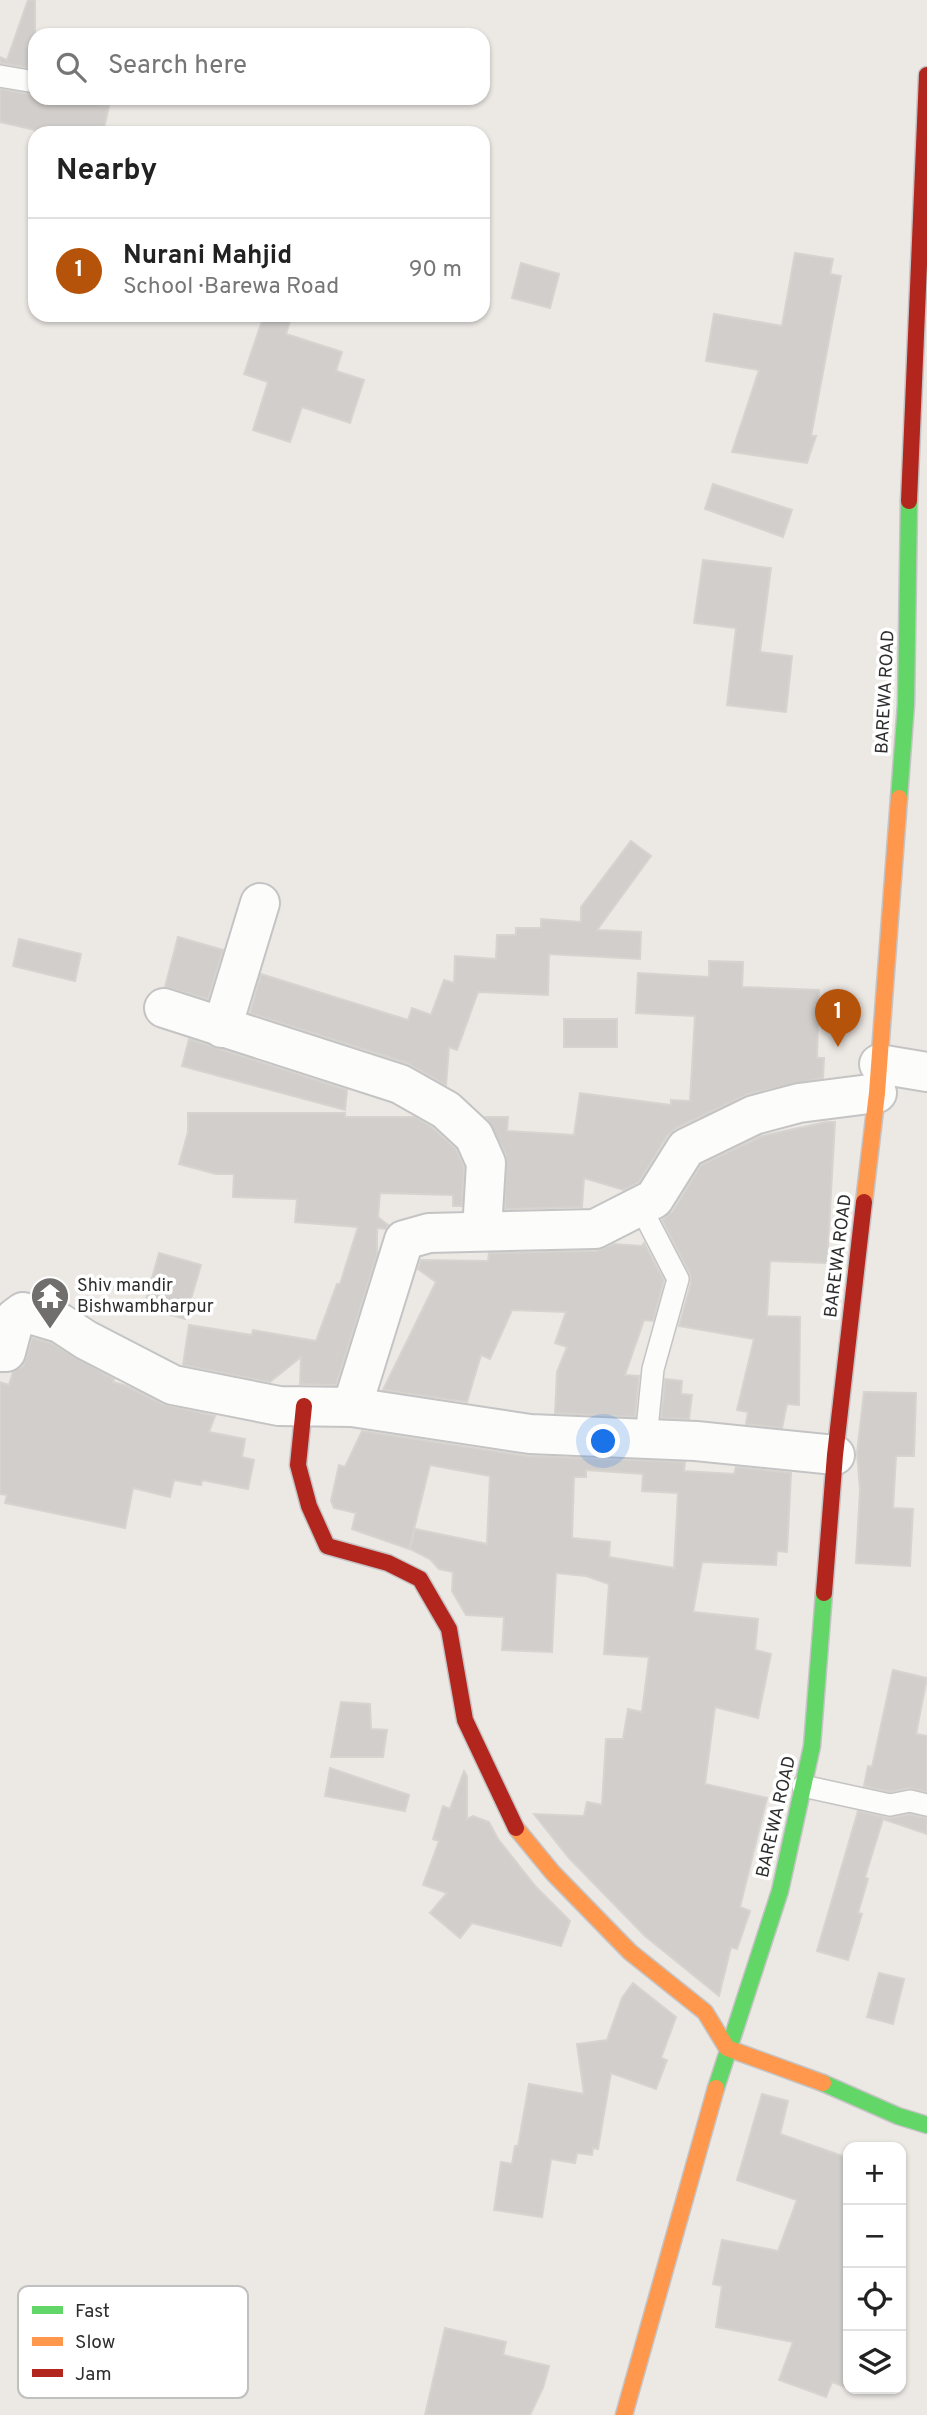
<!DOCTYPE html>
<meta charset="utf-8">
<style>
body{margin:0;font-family:Overpass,sans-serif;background:#f2f2f2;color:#222}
.controls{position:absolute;right:21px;bottom:21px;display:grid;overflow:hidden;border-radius:14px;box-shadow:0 2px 5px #0004}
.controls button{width:63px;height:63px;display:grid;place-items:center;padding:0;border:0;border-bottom:2px solid #e0e0e0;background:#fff;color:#222;font:35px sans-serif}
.you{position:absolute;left:604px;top:1442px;width:24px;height:24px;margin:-18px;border:5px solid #fff;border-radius:50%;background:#1a73e8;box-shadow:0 0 0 10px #1a73e833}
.badge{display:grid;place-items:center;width:46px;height:46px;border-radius:50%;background:#b45309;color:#fff;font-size:23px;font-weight:700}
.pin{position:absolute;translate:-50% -58px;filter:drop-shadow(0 2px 4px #0008)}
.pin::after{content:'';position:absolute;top:37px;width:24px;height:21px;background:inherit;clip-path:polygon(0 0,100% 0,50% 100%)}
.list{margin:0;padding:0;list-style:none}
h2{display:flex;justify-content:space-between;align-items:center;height:91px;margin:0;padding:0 28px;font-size:30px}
h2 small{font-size:23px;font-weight:400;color:#767676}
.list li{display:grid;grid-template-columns:46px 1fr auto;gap:21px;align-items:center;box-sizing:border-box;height:105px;padding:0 28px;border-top:2px solid #e0e0e0}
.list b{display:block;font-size:26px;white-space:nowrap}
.list p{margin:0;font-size:23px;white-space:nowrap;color:#767676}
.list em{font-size:23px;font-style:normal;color:#767676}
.icon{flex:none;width:38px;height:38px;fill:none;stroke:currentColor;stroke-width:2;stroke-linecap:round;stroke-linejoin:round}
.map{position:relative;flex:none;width:927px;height:2415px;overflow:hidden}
.search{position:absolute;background:#fff;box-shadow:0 2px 5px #0004;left:28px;top:28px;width:462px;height:77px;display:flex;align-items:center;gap:18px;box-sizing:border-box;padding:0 24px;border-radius:21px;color:#767676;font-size:26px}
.panel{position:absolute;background:#fff;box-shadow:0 2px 5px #0004;left:28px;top:126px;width:462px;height:196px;border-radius:21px}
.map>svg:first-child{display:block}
.building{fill:#d1cecb;stroke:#d7d4d0;stroke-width:2;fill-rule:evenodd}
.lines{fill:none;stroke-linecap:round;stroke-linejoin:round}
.lane-casing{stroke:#c5c4c5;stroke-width:24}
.street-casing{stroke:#c5c4c5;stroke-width:42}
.fast-casing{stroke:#c5c4c5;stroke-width:19}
.slow-casing{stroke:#c5c4c5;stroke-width:19}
.jam-casing{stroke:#c5c4c5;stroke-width:19}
.lane{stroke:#fcfcfb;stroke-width:21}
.street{stroke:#fcfcfb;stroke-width:38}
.fast{stroke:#63d668;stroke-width:16}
.slow{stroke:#ff974d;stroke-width:16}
.jam{stroke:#b3261e;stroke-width:16}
.labels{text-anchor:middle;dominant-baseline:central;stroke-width:7;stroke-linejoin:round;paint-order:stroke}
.street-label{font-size:18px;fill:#2e2e2e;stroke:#fff}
.poi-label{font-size:18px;fill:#2e2e2e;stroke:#fff;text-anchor:start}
.key{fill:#fff;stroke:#c0c0c0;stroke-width:2}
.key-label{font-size:19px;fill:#2e2e2e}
</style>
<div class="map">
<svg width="927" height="2415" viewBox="0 0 927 2415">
<rect width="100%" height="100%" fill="#ece8e4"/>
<g class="building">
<path d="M28 0H35V69L0 63V57L7 60Z"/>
<path d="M0 89 35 95V98H63L109 106 103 133H35V130L0 122Z"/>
<path d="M795 253 833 259 830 274 841 276 811 436H816L807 463 732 452 759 370 706 361 714 314 782 326Z"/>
<path d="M521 263 559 274 550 308 512 298Z"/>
<path d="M264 315H292L286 334 342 352 336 371 364 380 350 423 302 407 290 442 253 430 268 382 244 374Z"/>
<path d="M713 484 792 510 783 537 705 509Z"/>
<path d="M703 560 771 568 760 652 792 656 786 712 727 705 736 628 694 623Z"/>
<path d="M631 841 651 856 597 930 641 932 640 959 549 954 548 995 478 992 457 1050 449 1047 446 1085 407 1063 250 1013 261 974 408 1020 412 1008 431 1015 444 980 454 983 455 956 496 959 497 935H516V928H541V919L581 922V907Z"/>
<path d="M178 937 223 950 208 999 165 987Z"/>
<path d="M19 939 81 954 75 981 13 966Z"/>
<path d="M709 961 743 962 742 987 819 990 817 1058H824L823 1078 748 1094 676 1128 667 1136 639 1182 624 1190 584 1178 582 1207 505 1209 506 1155 486 1117H508L507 1131 574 1135 580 1093 671 1105V1100L690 1101 695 1016 636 1013 638 973 709 977Z"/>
<rect x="564" y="1019" width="53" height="28"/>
<path d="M189 1039 347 1090 345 1110 182 1066Z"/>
<path d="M188 1113H345V1117H415L433 1128 456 1149 464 1167 462 1206H453V1195L380 1193 378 1217 388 1225 386 1229 377 1228V1255L336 1385 300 1384 301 1357 270 1382 183 1365 189 1325 252 1335 253 1330 316 1341 337 1284H340L358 1227 295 1222 297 1199 233 1197 234 1174H216L179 1164 188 1132Z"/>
<path d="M826 1122H835L827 1263 770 1261 767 1316 800 1317 799 1405 787 1404 782 1428 746 1424 748 1412 737 1410 754 1339 679 1326 691 1283 690 1274 662 1220 673 1211 701 1165 762 1136Z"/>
<path d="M644 1243 664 1280 653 1321 644 1320 625 1375 639 1376 635 1417 555 1413 557 1372 567 1347 555 1343 566 1312 512 1310 490 1359 481 1355 467 1402 383 1390 436 1282 418 1269 421 1260 488 1261 489 1253 596 1251 614 1244 642 1246Z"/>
<path d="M159 1253 201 1265 185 1319 144 1307Z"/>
<path d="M32 1338 51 1343 114 1379 113 1382 127 1386 163 1404 215 1416 209 1432 245 1439 242 1457 254 1460 248 1489 202 1480 201 1485 174 1480 170 1497 133 1488 125 1528 5 1503 7 1495 0 1494V1382L9 1385 13 1372 23 1366Z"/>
<path d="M665 1379 682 1381 681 1394 692 1395 689 1419 661 1418Z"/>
<path d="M864 1392 916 1393 914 1456H896L893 1508 913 1509 910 1566 856 1563 860 1489 857 1453Z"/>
<path d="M362 1431 527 1456 685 1462 684 1471 734 1474 736 1467 791 1473 787 1552 777 1551 776 1565 702 1562 693 1612 758 1619 755 1650 771 1654 758 1718 715 1707 705 1784 767 1798 740 1907 750 1911 737 1949 731 1947 719 1996 645 1936 569 1858 534 1814 584 1816 587 1802 602 1805 606 1739H623L628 1709 642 1712 649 1657 604 1654 609 1584 586 1576 556 1573 552 1652 502 1650 504 1617 466 1615 452 1591 453 1572 439 1569 430 1559 410 1549 415 1529 487 1544 490 1476 430 1465 409 1549 352 1529 356 1513 334 1508 331 1501 339 1465 345 1467ZM586 1470 643 1474 642 1491 678 1493 674 1568 609 1557 610 1542 572 1538 574 1477H586Z"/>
<path d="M893 1670 927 1678 916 1734 927 1736V1792L908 1788 890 1792 864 1786 868 1766 872 1767Z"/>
<path d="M341 1702 370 1704 371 1729 387 1730 383 1757H331Z"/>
<path d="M330 1768 409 1795 405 1811 325 1796Z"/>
<path d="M464 1771 467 1776V1819L473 1816 489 1822 498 1839 536 1887 570 1921 561 1946 472 1923 460 1938 430 1913 447 1893 423 1885 439 1841 433 1839 443 1806 450 1809Z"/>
<path d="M858 1811 888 1818 910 1814 927 1818V1834L883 1819 865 1877 868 1879 858 1913 862 1914 848 1960 817 1951Z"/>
<path d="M879 1973 904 1979 893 2024 867 2017Z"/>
<path d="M633 1983 676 2017 661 2058 667 2060 656 2089 611 2073 598 2149 593 2148 592 2155 577 2153 575 2163 551 2159 542 2217 494 2210 501 2162 512 2164 515 2146H518L529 2084 584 2094 577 2044 607 2040 622 1998Z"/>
<path d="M762 2094 788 2101 780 2134 848 2158V2388L832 2382 826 2397 779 2380 793 2342 716 2327 722 2286 713 2284 722 2240 778 2251 797 2200 737 2180Z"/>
<path d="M445 2328 506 2342 503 2355 549 2366 543 2388 530 2415H425Z"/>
</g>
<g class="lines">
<g class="lane-casing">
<g id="lane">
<path d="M0 76 35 82"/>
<path d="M640 1206 678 1279 653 1369 646 1439"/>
<path d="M803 1786 890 1805 910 1801 927 1805"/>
</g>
</g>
<g class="street-casing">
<g id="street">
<path d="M164 1008 400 1084 446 1110 474 1136 486 1163 482 1231"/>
<path d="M222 1028 260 903"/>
<path d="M879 1064 927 1072"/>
<path d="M0 1352H6L15 1318 23 1312 60 1323 86 1340 173 1385 279 1406 352 1407 530 1434 696 1441 835 1455"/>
<path d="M352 1407 404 1240 429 1233 595 1229 654 1199 686 1148 754 1115 799 1103 877 1093"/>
</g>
</g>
<g class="fast-casing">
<g id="fast">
<path d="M899 798 906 704 909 501"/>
<path d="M823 2083 898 2116 927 2125"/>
<path d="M716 2088 780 1891 812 1746 824 1593"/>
</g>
</g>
<g class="slow-casing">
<g id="slow">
<path d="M864 1202 877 1093 899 798"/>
<path d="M516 1828 553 1873 630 1952 705 2012 727 2048 823 2083"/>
<path d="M624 2415 716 2088"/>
</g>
</g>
<g class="jam-casing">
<g id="jam">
<path d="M909 501 927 75"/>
<path d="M304 1406 298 1465 309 1506 327 1546 388 1563 420 1579 449 1629 465 1720 516 1828"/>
<path d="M824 1593 835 1455 864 1202"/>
</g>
</g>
<use href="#lane" class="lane"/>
<use href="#street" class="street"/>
<use href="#fast" class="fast"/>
<use href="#slow" class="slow"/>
<use href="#jam" class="jam"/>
</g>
<defs>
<g id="temple-pin" transform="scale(2.0125)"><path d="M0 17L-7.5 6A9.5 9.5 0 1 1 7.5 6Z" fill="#706f6e" stroke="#fff"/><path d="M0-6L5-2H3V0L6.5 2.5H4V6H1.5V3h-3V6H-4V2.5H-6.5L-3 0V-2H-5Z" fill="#fff"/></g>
</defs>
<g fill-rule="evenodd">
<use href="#temple-pin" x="50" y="1296"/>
</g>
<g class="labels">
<g class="street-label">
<text transform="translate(886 692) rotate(-87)">BAREWA ROAD</text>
<text transform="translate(839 1256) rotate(-83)">BAREWA ROAD</text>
<text transform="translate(777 1817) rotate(-77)">BAREWA ROAD</text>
</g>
<g class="poi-label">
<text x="77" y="1286">Shiv mandir<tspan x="77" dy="21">Bishwambharpur</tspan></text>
</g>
</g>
<rect x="18" y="2286" width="230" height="112" rx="10" class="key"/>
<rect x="32" y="2306" width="31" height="8" fill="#63d668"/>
<rect x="32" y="2337" width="31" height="9" fill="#ff974d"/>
<rect x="32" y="2369" width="31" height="8" fill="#b3261e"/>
<g class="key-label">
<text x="75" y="2317">Fast</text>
<text x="75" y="2348">Slow</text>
<text x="75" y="2380">Jam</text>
</g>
</svg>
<div class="controls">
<button>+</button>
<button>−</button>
<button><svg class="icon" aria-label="locate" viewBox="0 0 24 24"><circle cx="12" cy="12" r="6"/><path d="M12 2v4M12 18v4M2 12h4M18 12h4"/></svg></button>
<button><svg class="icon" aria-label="layers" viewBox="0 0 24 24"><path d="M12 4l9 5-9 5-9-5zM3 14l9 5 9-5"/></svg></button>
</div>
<div class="you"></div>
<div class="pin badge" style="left:838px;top:1047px">1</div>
<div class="search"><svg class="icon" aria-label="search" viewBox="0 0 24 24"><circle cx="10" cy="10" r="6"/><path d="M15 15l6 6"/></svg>Search here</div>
<section class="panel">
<h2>Nearby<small></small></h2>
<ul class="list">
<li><span class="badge">1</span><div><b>Nurani Mahjid</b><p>School · Barewa Road</p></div><em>90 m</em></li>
</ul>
</section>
</div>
